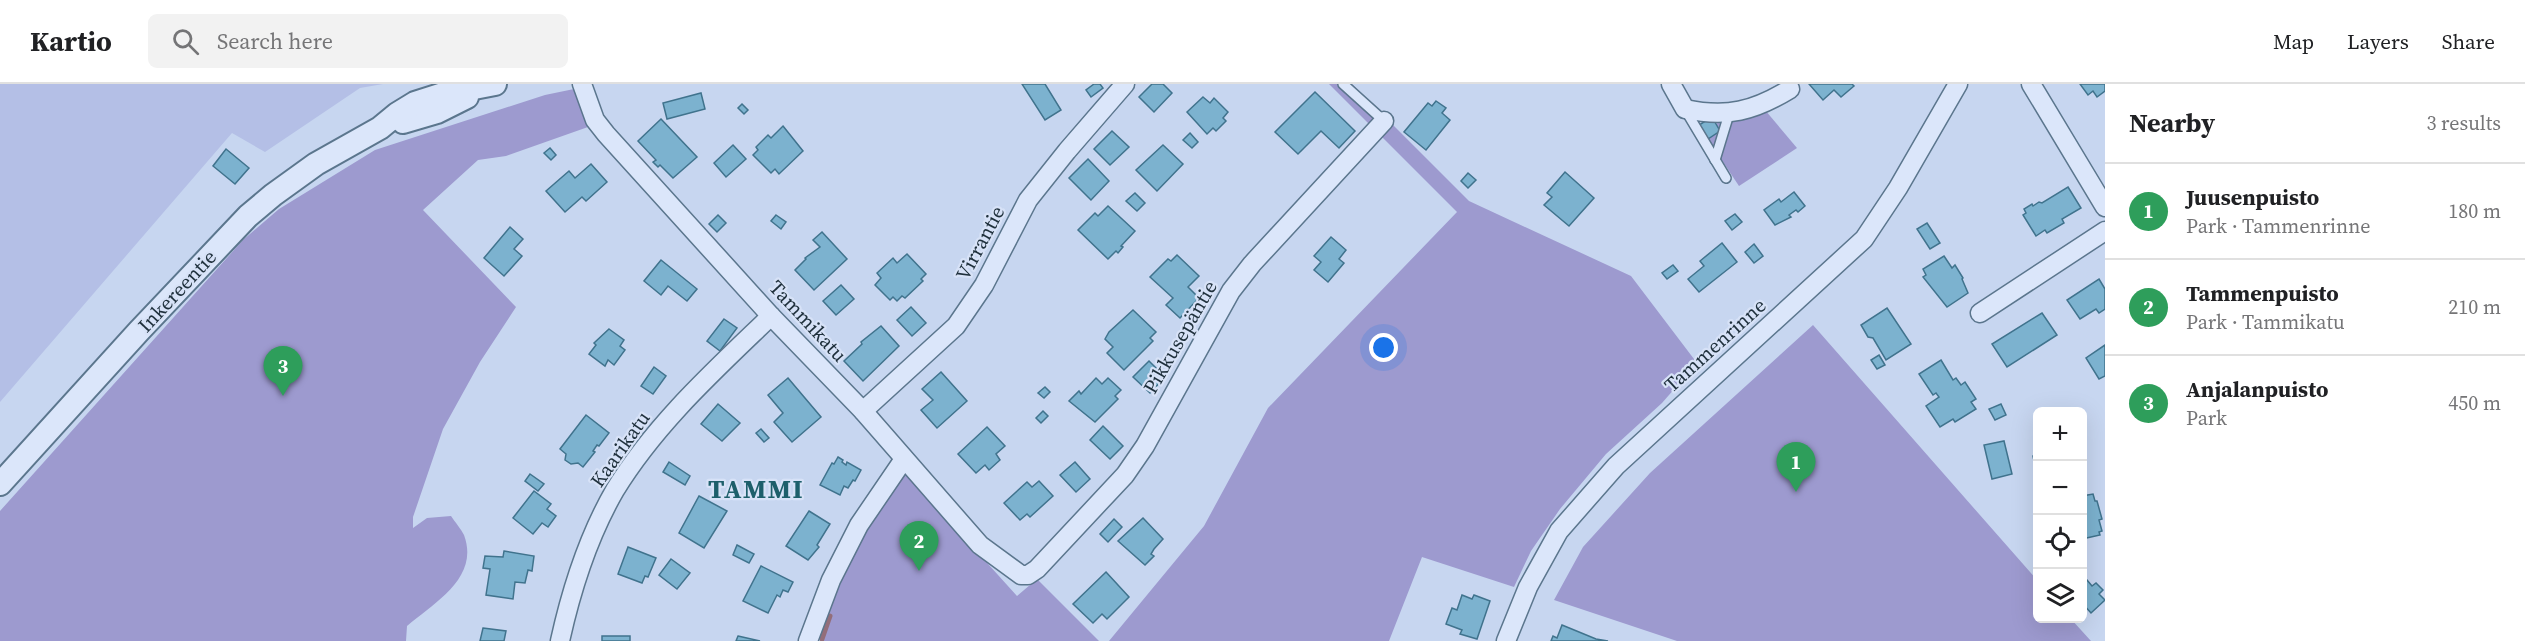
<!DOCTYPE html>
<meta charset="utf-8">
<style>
body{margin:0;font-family:"Source Serif 4",serif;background:#f2f2f2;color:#202124}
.controls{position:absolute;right:18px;bottom:18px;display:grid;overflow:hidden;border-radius:9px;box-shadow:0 6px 24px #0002}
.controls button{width:54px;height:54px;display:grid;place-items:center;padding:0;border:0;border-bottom:2px solid #e0e0e0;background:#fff;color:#202124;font:30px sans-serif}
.you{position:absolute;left:1384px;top:264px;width:21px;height:21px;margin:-15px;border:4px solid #fff;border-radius:50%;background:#1a73e8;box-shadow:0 0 0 9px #1a73e833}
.badge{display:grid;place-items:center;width:39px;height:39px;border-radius:50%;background:#1a73e8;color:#fff;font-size:20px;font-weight:700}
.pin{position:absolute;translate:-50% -50px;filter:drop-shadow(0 2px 3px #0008)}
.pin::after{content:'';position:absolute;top:32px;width:21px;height:18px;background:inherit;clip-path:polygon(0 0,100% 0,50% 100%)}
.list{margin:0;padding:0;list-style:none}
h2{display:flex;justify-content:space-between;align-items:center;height:78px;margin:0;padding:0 24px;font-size:26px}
h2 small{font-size:20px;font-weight:400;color:#757577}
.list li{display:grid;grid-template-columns:39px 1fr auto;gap:18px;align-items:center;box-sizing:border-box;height:96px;padding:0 24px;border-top:2px solid #e0e0e0}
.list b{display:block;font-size:22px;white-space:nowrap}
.list p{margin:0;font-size:20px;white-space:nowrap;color:#757577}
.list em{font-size:20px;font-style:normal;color:#757577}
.icon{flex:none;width:33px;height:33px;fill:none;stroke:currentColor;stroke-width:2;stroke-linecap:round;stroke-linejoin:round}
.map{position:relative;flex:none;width:2105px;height:557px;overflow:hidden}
header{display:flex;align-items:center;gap:36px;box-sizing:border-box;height:84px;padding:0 30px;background:#fff;border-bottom:2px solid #e0e0e0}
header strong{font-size:28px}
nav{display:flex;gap:33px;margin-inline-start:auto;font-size:21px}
.search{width:420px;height:54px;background:#f2f2f2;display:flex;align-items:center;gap:15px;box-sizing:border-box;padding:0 21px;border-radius:9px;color:#757577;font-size:22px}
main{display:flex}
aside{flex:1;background:#fff}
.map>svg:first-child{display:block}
.farmland{fill:#b4bfe6}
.green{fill:#9d9acf}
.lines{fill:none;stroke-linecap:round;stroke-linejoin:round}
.stream{stroke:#936e7a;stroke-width:5}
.building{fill:#7cb2cf;stroke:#40738d;stroke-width:1.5}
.service-casing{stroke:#5b768d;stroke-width:12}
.minor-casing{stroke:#5b768d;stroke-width:21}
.tertiary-casing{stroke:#5b768d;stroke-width:26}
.service{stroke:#dbe6fa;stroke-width:9}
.minor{stroke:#dbe6fa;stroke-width:18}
.tertiary{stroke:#dbe6fa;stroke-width:22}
.labels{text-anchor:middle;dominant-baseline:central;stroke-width:4.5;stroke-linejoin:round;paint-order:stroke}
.street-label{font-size:20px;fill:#1f303c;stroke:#d7e2f7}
.district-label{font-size:26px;font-weight:bold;letter-spacing:1.5px;fill:#1d5f6b;stroke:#d7e2f7}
</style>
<header>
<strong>Kartio</strong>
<div class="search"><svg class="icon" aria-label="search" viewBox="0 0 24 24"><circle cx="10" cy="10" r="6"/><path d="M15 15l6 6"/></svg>Search here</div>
<nav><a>Map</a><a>Layers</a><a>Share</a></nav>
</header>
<main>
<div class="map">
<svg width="2105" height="557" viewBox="0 0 2105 557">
<rect width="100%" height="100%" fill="#c7d6f0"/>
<path class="farmland" d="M0 0H383L360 4 265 68 232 49 0 318Z"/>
<g class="green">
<path d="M1329 0H1352L1469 117 1631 192 1697 279 1662 319 1606 370 1560 425 1531 467 1514 503 1422 473 1389 557H1109L1204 442 1268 324 1457 128Z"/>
<path d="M574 5 588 43 506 72 478 76 423 126 516 223 480 278 443 345 413 433V444L427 434 451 432C455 438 461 445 464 451 480 494 434 519 407 542L406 557H0V427L243 156 279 125 375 66 545 11Z"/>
<path d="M1765 26 1797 64 1739 102 1703 48 1721 37Z"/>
<path d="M1813 241 2037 496 2038 534 2071 535 2091 557H1677L1554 516 1583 463 1650 389Z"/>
<path d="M904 387 1017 512 1037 495 1099 557H820L831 515 856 462Z"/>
</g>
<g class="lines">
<path class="stream" d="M822 555 830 532"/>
</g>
<g class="building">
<path d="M1022 0H1045L1061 26 1045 36Z"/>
<path d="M1094 0H1100L1103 4 1091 13 1086 6Z"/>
<path d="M1152 0H1163L1172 9 1154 28 1139 13Z"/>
<path d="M1809 0H1852L1854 2 1841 13 1834 6 1823 16Z"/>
<path d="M2080 0H2105V7L2097 13 2093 7 2088 11Z"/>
<path d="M1315 8 1355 47 1339 64 1321 47 1298 70 1275 48Z"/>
<path d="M701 9 705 25 667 35 663 19Z"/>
<path d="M1203 13 1210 19 1214 14 1228 28 1223 34 1226 37 1216 47 1213 44 1207 50 1187 28Z"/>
<path d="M1436 17 1446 24 1442 29 1450 36 1426 66 1404 48 1428 19 1432 22Z"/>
<path d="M742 20 748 26 744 30 738 24Z"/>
<path d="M1712 33 1720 47 1708 55 1699 41Z"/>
<path d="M661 35 697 73 673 94 660 81 658 83 653 78 656 76 638 57Z"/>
<path d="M783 42 803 67 779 90 775 85 771 89 753 71 758 66 756 63 768 51 771 54Z"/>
<path d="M1112 47 1129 63 1110 81 1094 65Z"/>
<path d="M1190 49 1198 58 1192 64 1183 56Z"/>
<path d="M733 61 746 75 726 93 714 79Z"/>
<path d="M1163 61 1183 80 1157 107 1136 86Z"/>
<path d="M550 64 556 71 551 76 544 69Z"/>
<path d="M226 65 249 84 235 100 213 82Z"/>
<path d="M1088 75 1109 97 1091 116 1069 94Z"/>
<path d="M591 80 607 98 586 117 582 113 565 128 546 107 569 87 575 94Z"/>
<path d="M1565 88 1594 114 1569 142 1544 121 1552 113 1547 109Z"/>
<path d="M1468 89 1476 96 1468 104 1461 97Z"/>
<path d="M2068 103 2081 124 2062 135 2064 139 2047 149 2045 146 2036 152 2023 131 2026 129 2024 125 2032 120 2033 122 2039 118 2042 119Z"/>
<path d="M1794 108 1805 122 1798 128 1796 126 1789 131 1791 133 1775 141 1764 126 1779 115 1781 118Z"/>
<path d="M1135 109 1145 119 1137 127 1126 117Z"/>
<path d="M1108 122 1135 147 1121 162 1123 163 1118 169 1116 167 1108 175 1078 146 1095 129 1098 132Z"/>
<path d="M1735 130 1742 138 1732 146 1725 137Z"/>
<path d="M718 131 726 139 717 148 709 140Z"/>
<path d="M776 131 786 138 781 145 771 137Z"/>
<path d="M1927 139 1940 159 1930 165 1917 145Z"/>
<path d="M510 143 523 155 514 165 522 172 504 192 484 174Z"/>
<path d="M822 148 847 175 814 206 795 186 806 175 805 174 820 163 813 156Z"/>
<path d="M1331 153 1346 166 1339 175 1344 179 1328 198 1314 186 1321 178 1314 172Z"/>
<path d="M1722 159 1737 178 1699 208 1688 195 1704 182 1700 177Z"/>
<path d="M1754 160 1763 172 1754 179 1745 168Z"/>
<path d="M907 170 926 190 921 195 923 197 905 214 902 212 897 217 893 213 890 216 875 201 881 194 877 189 893 174 897 179Z"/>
<path d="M1177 171 1199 192 1188 203 1199 214 1180 234 1166 221 1173 214 1150 193 1168 175 1171 177Z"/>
<path d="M1944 172 1952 184 1955 181 1963 194 1962 195 1968 209 1947 223 1923 193 1926 191 1923 185Z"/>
<path d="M661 176 697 205 687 217 668 202 661 211 644 197Z"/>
<path d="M1673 181 1678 187 1667 195 1662 189Z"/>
<path d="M2099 195 2105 205V225L2099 229 2096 225 2080 235 2067 216Z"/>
<path d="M841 201 854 215 836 231 823 217Z"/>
<path d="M911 223 926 239 912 252 897 236Z"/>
<path d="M1887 224 1911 260 1886 276 1873 254 1868 253 1861 241Z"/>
<path d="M1133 226 1156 248 1150 254 1153 257 1124 286 1107 269 1113 263 1105 255 1109 248Z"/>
<path d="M2042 229 2057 251 2007 283 1992 260Z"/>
<path d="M724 235 737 244 720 267 707 257Z"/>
<path d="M881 242 899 262 863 297 844 277 862 260 861 258Z"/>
<path d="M609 245 624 256 620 262 625 266 614 281 608 276 605 282 589 270 596 261 594 259Z"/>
<path d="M2105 261V292L2099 295 2086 274Z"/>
<path d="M1879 271 1885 281 1877 285 1871 276Z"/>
<path d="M1941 276 1953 296 1956 294 1961 301 1965 298 1976 315 1971 318 1976 325 1955 338 1953 335 1940 343 1926 322 1939 313 1936 309 1933 311 1919 290Z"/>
<path d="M1149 277 1165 293 1150 309 1133 293Z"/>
<path d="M654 283 666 292 653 310 641 302Z"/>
<path d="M941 288 967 317 937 344 921 326 933 316 922 305Z"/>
<path d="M788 294 821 333 792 358 774 338 783 329 768 311Z"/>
<path d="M1096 294 1102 300 1108 294 1121 306 1115 312 1118 315 1095 338 1069 317 1079 307 1081 310Z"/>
<path d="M1045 303 1050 308 1044 314 1038 309Z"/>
<path d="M718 320 740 339 722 357 701 340Z"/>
<path d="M2001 320 2006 331 1995 336 1989 325Z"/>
<path d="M1043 327 1048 332 1041 339 1036 334Z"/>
<path d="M586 331 609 349 599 362 597 361 593 367 595 368 583 383 578 379 571 380 565 376 566 370 560 365Z"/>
<path d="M1103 342 1123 362 1110 375 1090 356Z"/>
<path d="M987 343 1005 362 996 370 1000 376 989 386 985 381 976 389 958 370Z"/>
<path d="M761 345 769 354 764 358 756 349Z"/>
<path d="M2004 357 2012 390 1992 395 1984 361Z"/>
<path d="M2038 371V391H2037L2033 372Z"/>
<path d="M838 373 843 376 842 378 846 381 847 378 861 386 855 397 853 396 848 404 844 402 840 411 820 401 832 379 834 380Z"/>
<path d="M669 378 690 392 685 401 663 388Z"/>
<path d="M1075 378 1090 395 1076 408 1060 391Z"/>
<path d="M530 390 544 400 538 407 525 397Z"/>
<path d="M1039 397 1053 412 1030 433 1027 430 1020 436 1004 419 1027 398 1032 403Z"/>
<path d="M534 407 551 420 547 425 556 432 548 443 542 439 533 450 513 434Z"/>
<path d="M2093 410 2095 417H2097L2102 435 2099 436 2102 447 2099 448 2100 451 2082 455V412Z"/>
<path d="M699 412 727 427 704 464 679 449Z"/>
<path d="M809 427 830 440 817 461 819 463 808 476 786 462Z"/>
<path d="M1143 434 1163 455 1154 465 1151 470 1154 472 1145 481 1118 457Z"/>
<path d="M1114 435 1122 443 1108 458 1100 450Z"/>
<path d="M737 461 754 470 749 479 733 471Z"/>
<path d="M628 463 656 474 648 493 645 492 642 499 618 490Z"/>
<path d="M504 467 534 472 532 487 528 486 525 499 515 498 513 515 486 511 490 485 483 484 485 472 503 473Z"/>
<path d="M671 475 690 489 677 505 659 491Z"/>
<path d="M761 482 793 498 788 508 783 506 780 513 777 511 768 529 743 517Z"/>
<path d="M1106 488 1129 513 1107 535 1102 530 1093 539 1073 520Z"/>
<path d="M2087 496 2092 502 2096 499 2103 506 2099 510 2105 516 2091 529 2082 519V500Z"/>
<path d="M1462 511 1472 515 1474 511 1490 517 1477 555 1460 550 1462 546 1446 540 1452 524 1457 526Z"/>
<path d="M1562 541 1596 555 1608 557H1551L1553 552 1557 554Z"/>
<path d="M483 544 506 547 504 557H480Z"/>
<rect x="602" y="552" width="28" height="5"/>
<path d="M738 552 760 557H736Z"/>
</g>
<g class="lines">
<g class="service-casing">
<g id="service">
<path d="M1343 0 1384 37"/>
<path d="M1686 27 1726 94"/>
<path d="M1715 76 1729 30"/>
</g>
</g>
<g class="minor-casing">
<g id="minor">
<path d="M582 0 595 36 606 50 771 232 863 327 980 461 1021 491H1028L1037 485 1125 391 1145 362 1231 207 1252 180 1384 37"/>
<path d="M1671 0 1685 25C1727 34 1754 27 1790 5"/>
<path d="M2031 0 2105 123"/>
<path d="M1980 229 2105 147"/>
<path d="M863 327 956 242 984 201 1028 116 1067 67 1125 0"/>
<path d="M560 557C571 507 589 451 615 406 656 339 715 286 771 232"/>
<path d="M808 557 831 496 859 441 904 375"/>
<path d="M1506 557 1528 503 1559 447 1616 382 1864 155 1898 104 1958 0"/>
</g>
</g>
<g class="tertiary-casing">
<g id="tertiary">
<path d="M403 38 437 28 467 13"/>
<path d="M0 400 139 247 248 132 273 111 316 80 380 44 397 30 415 19 443 10 495 0"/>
</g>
</g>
<use href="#service" class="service"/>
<use href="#minor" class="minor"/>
<use href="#tertiary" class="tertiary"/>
</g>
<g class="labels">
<g class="street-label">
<text transform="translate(980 159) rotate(-62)">Virrantie</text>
<text transform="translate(177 207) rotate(-47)">Inkereentie</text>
<text transform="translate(808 237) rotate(47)">Tammikatu</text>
<text transform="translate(1180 253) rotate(-60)">Pikkusepäntie</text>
<text transform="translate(1715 261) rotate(-42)">Tammenrinne</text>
<text transform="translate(620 365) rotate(-55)">Kaarikatu</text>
</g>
<g class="district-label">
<text x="756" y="405">TAMMI</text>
</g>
</g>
</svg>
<div class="controls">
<button>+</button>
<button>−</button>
<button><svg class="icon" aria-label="locate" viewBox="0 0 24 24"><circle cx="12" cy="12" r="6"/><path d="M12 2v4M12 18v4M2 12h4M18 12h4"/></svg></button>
<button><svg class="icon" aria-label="layers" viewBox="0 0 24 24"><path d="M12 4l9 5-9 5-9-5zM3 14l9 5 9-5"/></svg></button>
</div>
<div class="you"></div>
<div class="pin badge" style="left:1796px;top:408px;background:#2e9e5b">1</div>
<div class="pin badge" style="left:919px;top:487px;background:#2e9e5b">2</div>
<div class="pin badge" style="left:283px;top:312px;background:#2e9e5b">3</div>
</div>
<aside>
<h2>Nearby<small>3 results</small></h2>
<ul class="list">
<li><span class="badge" style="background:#2e9e5b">1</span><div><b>Juusenpuisto</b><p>Park · Tammenrinne</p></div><em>180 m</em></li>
<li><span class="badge" style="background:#2e9e5b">2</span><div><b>Tammenpuisto</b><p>Park · Tammikatu</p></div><em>210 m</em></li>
<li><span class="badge" style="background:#2e9e5b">3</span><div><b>Anjalanpuisto</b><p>Park</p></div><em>450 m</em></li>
</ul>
</aside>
</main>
